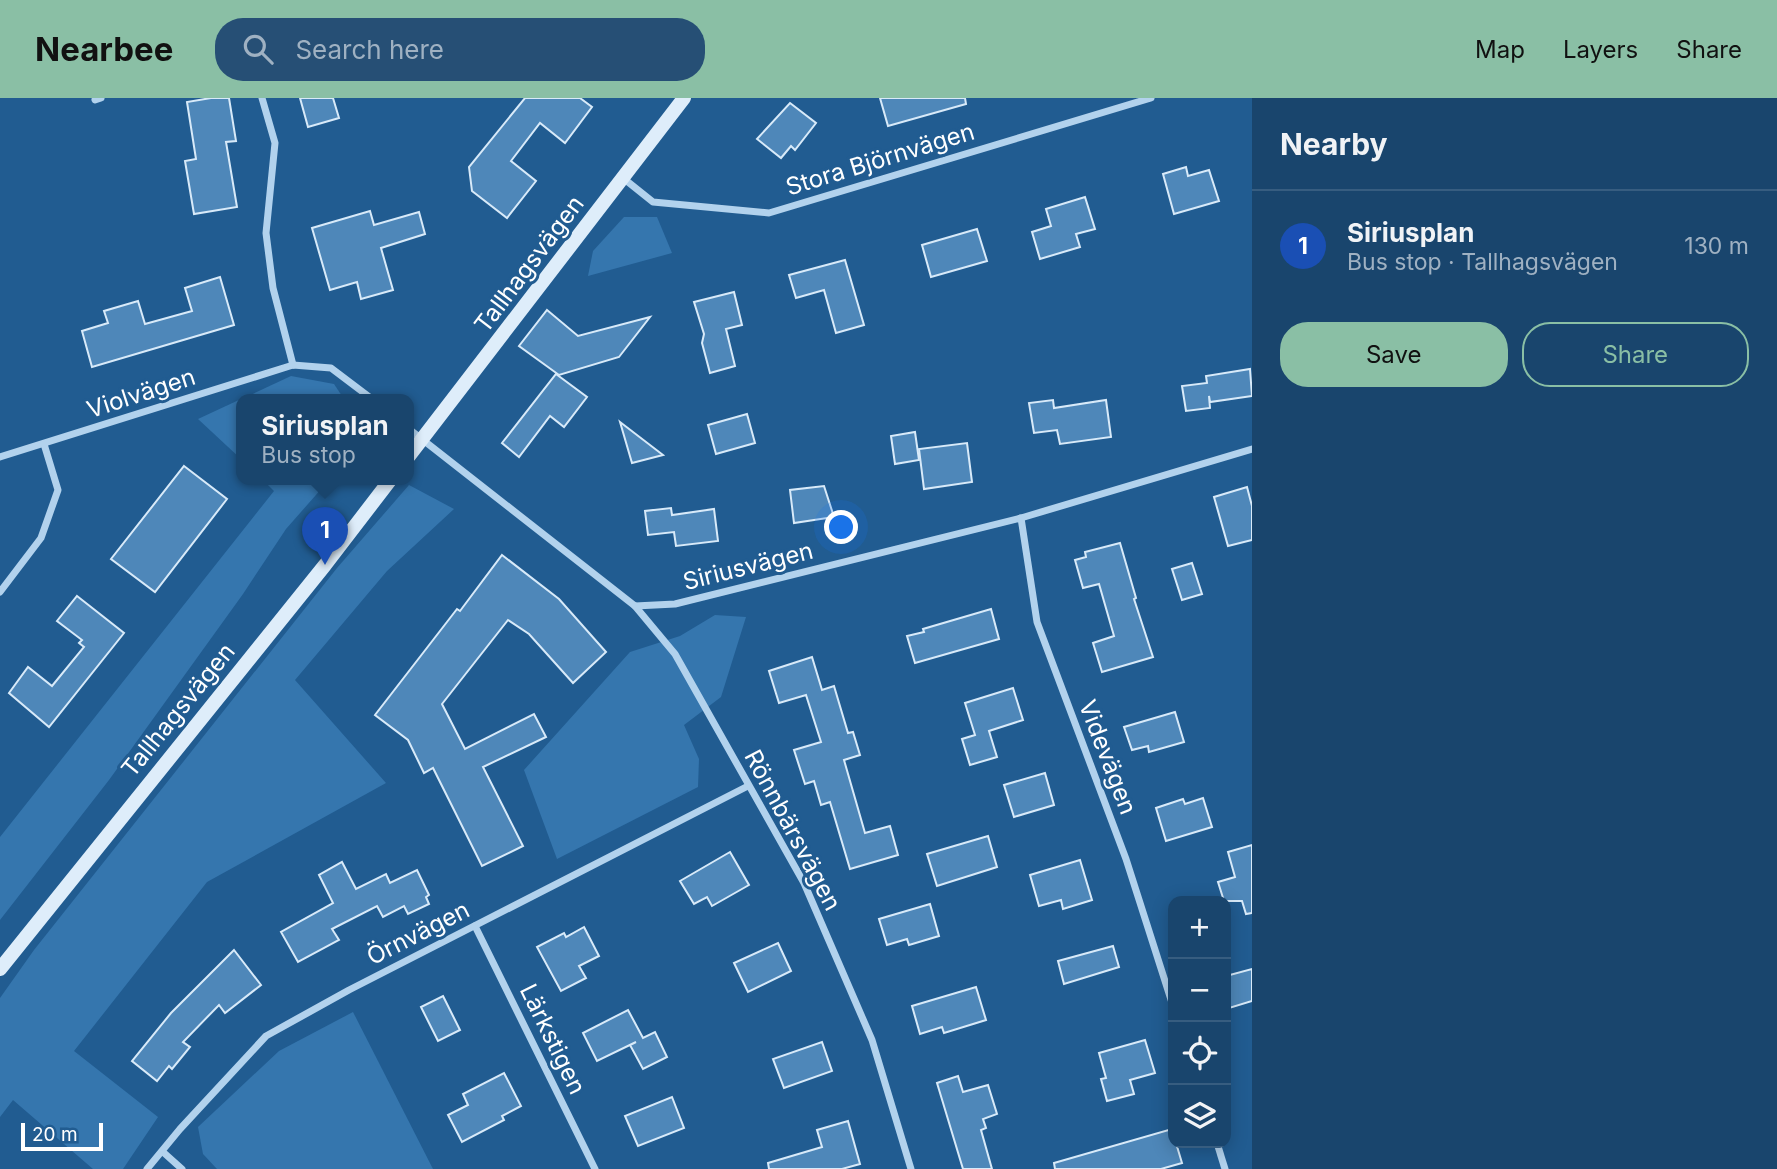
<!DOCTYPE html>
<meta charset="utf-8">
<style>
body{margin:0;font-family:Inter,sans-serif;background:#264f75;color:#f1f3f6}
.controls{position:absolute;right:21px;bottom:21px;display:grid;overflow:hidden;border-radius:14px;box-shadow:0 4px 18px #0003}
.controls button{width:63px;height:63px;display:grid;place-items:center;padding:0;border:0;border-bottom:2px solid #375d80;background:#19456d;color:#f1f3f6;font:35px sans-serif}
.scale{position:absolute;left:21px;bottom:18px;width:82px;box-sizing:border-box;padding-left:7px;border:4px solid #fff;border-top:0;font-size:19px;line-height:24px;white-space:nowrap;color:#fff;-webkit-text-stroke:5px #215c91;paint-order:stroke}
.you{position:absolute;left:842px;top:430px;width:24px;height:24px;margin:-18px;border:5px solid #fff;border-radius:50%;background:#1a73e8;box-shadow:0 0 0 10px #1a73e833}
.badge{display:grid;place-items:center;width:46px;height:46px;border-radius:50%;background:#8abfa5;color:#fff;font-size:23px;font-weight:700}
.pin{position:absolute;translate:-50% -58px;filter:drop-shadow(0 2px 4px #0008)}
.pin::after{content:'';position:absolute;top:37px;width:24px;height:21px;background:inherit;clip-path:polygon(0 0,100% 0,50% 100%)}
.popup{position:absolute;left:236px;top:296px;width:178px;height:91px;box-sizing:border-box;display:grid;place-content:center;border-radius:14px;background:#19456d;filter:drop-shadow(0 2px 5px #0005);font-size:23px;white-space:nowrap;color:#9fb1c2}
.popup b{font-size:26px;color:#f1f3f6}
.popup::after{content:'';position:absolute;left:50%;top:100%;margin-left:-14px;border:14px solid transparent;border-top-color:#19456d}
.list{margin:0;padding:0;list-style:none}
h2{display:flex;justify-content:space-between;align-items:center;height:91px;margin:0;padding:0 28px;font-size:30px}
h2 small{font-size:23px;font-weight:400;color:#9fb1c2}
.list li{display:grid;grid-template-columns:46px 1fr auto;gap:21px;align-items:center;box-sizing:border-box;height:112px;padding:0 28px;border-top:2px solid #375d80}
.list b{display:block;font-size:26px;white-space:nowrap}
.list p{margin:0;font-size:23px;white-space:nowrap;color:#9fb1c2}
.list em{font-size:23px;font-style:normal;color:#9fb1c2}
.actions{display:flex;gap:14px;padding:21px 28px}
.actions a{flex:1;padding:16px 0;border:2px solid #8abfa5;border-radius:28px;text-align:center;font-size:24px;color:#8abfa5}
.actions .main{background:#8abfa5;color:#111}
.icon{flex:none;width:38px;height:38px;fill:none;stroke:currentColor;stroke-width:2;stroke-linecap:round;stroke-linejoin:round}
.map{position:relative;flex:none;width:1252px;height:1071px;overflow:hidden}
header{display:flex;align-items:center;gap:42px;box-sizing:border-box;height:98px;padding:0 35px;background:#8abfa5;color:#111}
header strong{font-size:33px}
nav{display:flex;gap:38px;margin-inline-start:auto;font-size:24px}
.search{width:490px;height:63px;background:#264f75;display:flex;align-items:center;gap:18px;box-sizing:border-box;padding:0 24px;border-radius:28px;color:#9fb1c2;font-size:26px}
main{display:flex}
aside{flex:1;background:#19456d}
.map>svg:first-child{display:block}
.green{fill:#3576ae}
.building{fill:#4e87b9;stroke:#d8eaf9;stroke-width:2}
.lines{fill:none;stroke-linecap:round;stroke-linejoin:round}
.street{stroke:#b2d2ed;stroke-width:7}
.secondary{stroke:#deedfa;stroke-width:14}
.labels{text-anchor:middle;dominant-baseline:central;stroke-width:6;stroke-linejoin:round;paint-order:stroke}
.street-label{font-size:24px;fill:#fff;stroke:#215c91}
</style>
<header>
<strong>Nearbee</strong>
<div class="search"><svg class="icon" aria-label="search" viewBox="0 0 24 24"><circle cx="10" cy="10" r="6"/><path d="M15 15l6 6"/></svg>Search here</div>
<nav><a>Map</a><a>Layers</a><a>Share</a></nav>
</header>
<main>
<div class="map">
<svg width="1252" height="1071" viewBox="0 0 1252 1071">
<rect width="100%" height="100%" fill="#215c91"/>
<g class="green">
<path d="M624 119H657L672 155 588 178 593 153Z"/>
<path d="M291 278 334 286 344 301H242Z"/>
<path d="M241 301V361L198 321Z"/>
<path d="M262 381H330L286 431 243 496 109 682 0 822V739L274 393Z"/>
<path d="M409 387 454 411 387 473 295 582 386 685 207 784 74 953 158 1019 123 1071H93L13 1002 0 1019V900L34 852 337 470Z"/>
<path d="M715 517 746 519 721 599 684 627 699 661 698 689 557 761 524 672 630 554 680 538Z"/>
<path d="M353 914 433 1071H217L203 1056 198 1029 279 953Z"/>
</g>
<g class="building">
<path d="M211 0H229L236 43 226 44 237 109 194 116 185 63 196 61 187 4Z"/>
<path d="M300 0H333L339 20 308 29Z"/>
<path d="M525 0H580L592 9 565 45 540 25 511 63 536 83 507 120 472 93 469 69Z"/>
<path d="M880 0H965L966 6 888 28Z"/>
<path d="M790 5 816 25 795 52 791 48 781 60 757 41Z"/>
<path d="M1186 69 1188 78 1209 72 1219 103 1174 116 1163 76Z"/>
<path d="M1085 99 1095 131 1076 136 1080 149 1040 161 1032 134 1051 128 1046 111Z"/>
<path d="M370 113 374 127 419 114 425 136 381 150 393 192 361 201 357 184 330 192 312 130Z"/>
<path d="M977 131 987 163 931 179 922 147Z"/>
<path d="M845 162 864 227 836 235 824 192 796 200 789 177Z"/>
<path d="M220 179 234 227 92 269 82 233 108 225 104 213 138 203 145 226 192 213 185 190Z"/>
<path d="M734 194 742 227 726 231 735 268 710 275 702 245 704 236 694 204Z"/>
<path d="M547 212 578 238 650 219 619 259 559 277 519 248Z"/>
<path d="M1250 271 1252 298 1210 304 1209 298 1210 310 1186 313 1182 288 1207 285 1206 278Z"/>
<path d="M556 276 587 299 564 329 550 318 519 359 502 345Z"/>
<path d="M1053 302 1054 310 1106 302 1111 339 1060 346 1057 332 1034 335 1029 305Z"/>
<path d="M747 316 755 345 716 356 708 327Z"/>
<path d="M620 324 663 357 632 365Z"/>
<path d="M915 334 919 362 895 366 891 338Z"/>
<path d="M967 345 972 384 924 391 919 351Z"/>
<path d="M184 368 227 401 155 494 111 461Z"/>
<path d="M824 388 834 419 794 425 790 392Z"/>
<path d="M1247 389 1252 408V442L1228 448 1214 399Z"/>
<path d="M671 410 672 417 714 411 718 443 676 448 674 434 648 437 645 413Z"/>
<path d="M1120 445 1136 500 1134 501 1153 559 1102 574 1093 545 1114 538 1099 486 1083 490 1075 462 1086 459 1085 454Z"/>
<path d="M502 457 559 501 606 554 573 585 529 536 508 522 442 606 465 651 534 616 546 639 483 669 523 748 482 768 433 670 424 675 408 642 375 617 457 511 460 513Z"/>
<path d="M1192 465 1202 496 1182 502 1172 471Z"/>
<path d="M77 498 124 535 49 629 9 595 28 569 52 588 84 549 79 545 82 542 57 523Z"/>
<path d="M991 511 999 541 915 565 907 538 924 534 923 531Z"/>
<path d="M812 559 822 592 834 588 848 635 853 634 860 657 844 662 865 735 890 728 898 757 850 771 830 704 821 707 814 683 805 686 794 652 821 644 806 597 779 605 769 573Z"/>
<path d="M1013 590 1023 622 989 633 997 659 970 667 962 641 975 637 965 605Z"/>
<path d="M1175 614 1184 644 1149 654 1148 648 1132 652 1124 629Z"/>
<path d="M1045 675 1054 707 1014 719 1004 687Z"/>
<path d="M1203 700 1212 729 1166 743 1156 710 1183 701 1185 706Z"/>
<path d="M988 738 997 769 937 788 927 756Z"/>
<path d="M1252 747V815L1246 816 1242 803H1224L1218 784 1235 779 1228 754Z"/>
<path d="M730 754 749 787 712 808 707 799 694 806 680 783Z"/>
<path d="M1080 762 1092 802 1063 811 1061 802 1039 808 1030 777Z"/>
<path d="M342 764 356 791 386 776 390 785 417 772 429 797 426 799 429 806 408 816 404 808 383 819 377 808 332 831 339 842 298 864 281 834 333 805 319 777Z"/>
<path d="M930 806 939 838 909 847 907 841 887 847 879 821Z"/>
<path d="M584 829 599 858 579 868 586 880 561 893 537 849 564 835 566 839Z"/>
<path d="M778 845 791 873 748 894 734 865Z"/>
<path d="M1113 848 1119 869 1064 886 1058 863Z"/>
<path d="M234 852 261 887 225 915 219 907 183 944 190 949 172 971 169 968 157 983 132 963 171 915Z"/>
<path d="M1252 871V903L1226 911V878Z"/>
<path d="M976 889 986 922 944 935 942 929 920 936 912 908Z"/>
<path d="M443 898 460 932 438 943 421 909Z"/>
<path d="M628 912 643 940 655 934 667 959 643 971 630 947 636 944 597 963 583 935Z"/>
<path d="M1145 942 1155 975 1130 982 1134 996 1107 1003 1101 981 1106 980 1099 955Z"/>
<path d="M822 944 832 973 784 990 773 961Z"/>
<path d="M504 975 521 1008 502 1018 504 1022 462 1044 448 1017 468 1007 463 996Z"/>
<path d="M958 978 963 994 988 987 997 1016 983 1021 986 1030 981 1032 992 1071H963L937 985Z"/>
<path d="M672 999 684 1030 638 1048 625 1018Z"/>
<path d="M848 1023 860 1066 842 1071H769L768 1065 822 1049 817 1032Z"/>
<path d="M1172 1031 1173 1045H1176L1182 1065 1161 1071H1055L1054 1065Z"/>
</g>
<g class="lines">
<g class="street">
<path d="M262 0 275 45 266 135 273 190 293 267"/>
<path d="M95 2 101 0"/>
<path d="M623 80 653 104 769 115 1151 0"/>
<path d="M409 331 635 508 675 506 1021 420 1252 351"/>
<path d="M0 359 293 267 331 270 372 301"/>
<path d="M1021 420 1037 524 1126 761 1173 908"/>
<path d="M0 494 41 440 58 392 44 346"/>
<path d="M635 508 675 556 804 785 872 942 911 1071"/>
<path d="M475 828 595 1071"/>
<path d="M1217 1045 1225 1071"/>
<path d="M163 1054 182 1071"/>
<path d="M147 1071 180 1031 266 938 349 892 748 688"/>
</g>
<g class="secondary">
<path d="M409 358 684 0"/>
<path d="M0 871 325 467 391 381"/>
</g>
</g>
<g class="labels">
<g class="street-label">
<text transform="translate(880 61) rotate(-17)">Stora Björnvägen</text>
<text transform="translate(529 166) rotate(-53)">Tallhagsvägen</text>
<text transform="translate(141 295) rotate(-18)">Violvägen</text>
<text transform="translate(748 468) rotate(-14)">Siriusvägen</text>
<text transform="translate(178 612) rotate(-51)">Tallhagsvägen</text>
<text transform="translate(1108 659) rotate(69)">Videvägen</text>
<text transform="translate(793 732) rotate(62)">Rönnbärsvägen</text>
<text transform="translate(418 835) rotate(-27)">Örnvägen</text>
<text transform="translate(553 941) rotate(64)">Lärkstigen</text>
</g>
</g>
</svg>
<div class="controls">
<button>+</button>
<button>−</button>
<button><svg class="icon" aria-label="locate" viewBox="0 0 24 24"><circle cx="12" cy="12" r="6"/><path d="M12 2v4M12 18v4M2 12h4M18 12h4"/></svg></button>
<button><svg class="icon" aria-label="layers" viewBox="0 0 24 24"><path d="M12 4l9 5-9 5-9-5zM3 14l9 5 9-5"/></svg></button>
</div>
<div class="scale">20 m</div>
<div class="you"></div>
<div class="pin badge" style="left:325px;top:467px;background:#1a4fb4">1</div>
<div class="popup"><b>Siriusplan</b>Bus stop</div>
</div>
<aside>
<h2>Nearby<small></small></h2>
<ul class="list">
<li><span class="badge" style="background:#1a4fb4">1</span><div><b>Siriusplan</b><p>Bus stop · Tallhagsvägen</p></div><em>130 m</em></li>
</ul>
<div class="actions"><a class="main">Save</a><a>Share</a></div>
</aside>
</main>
